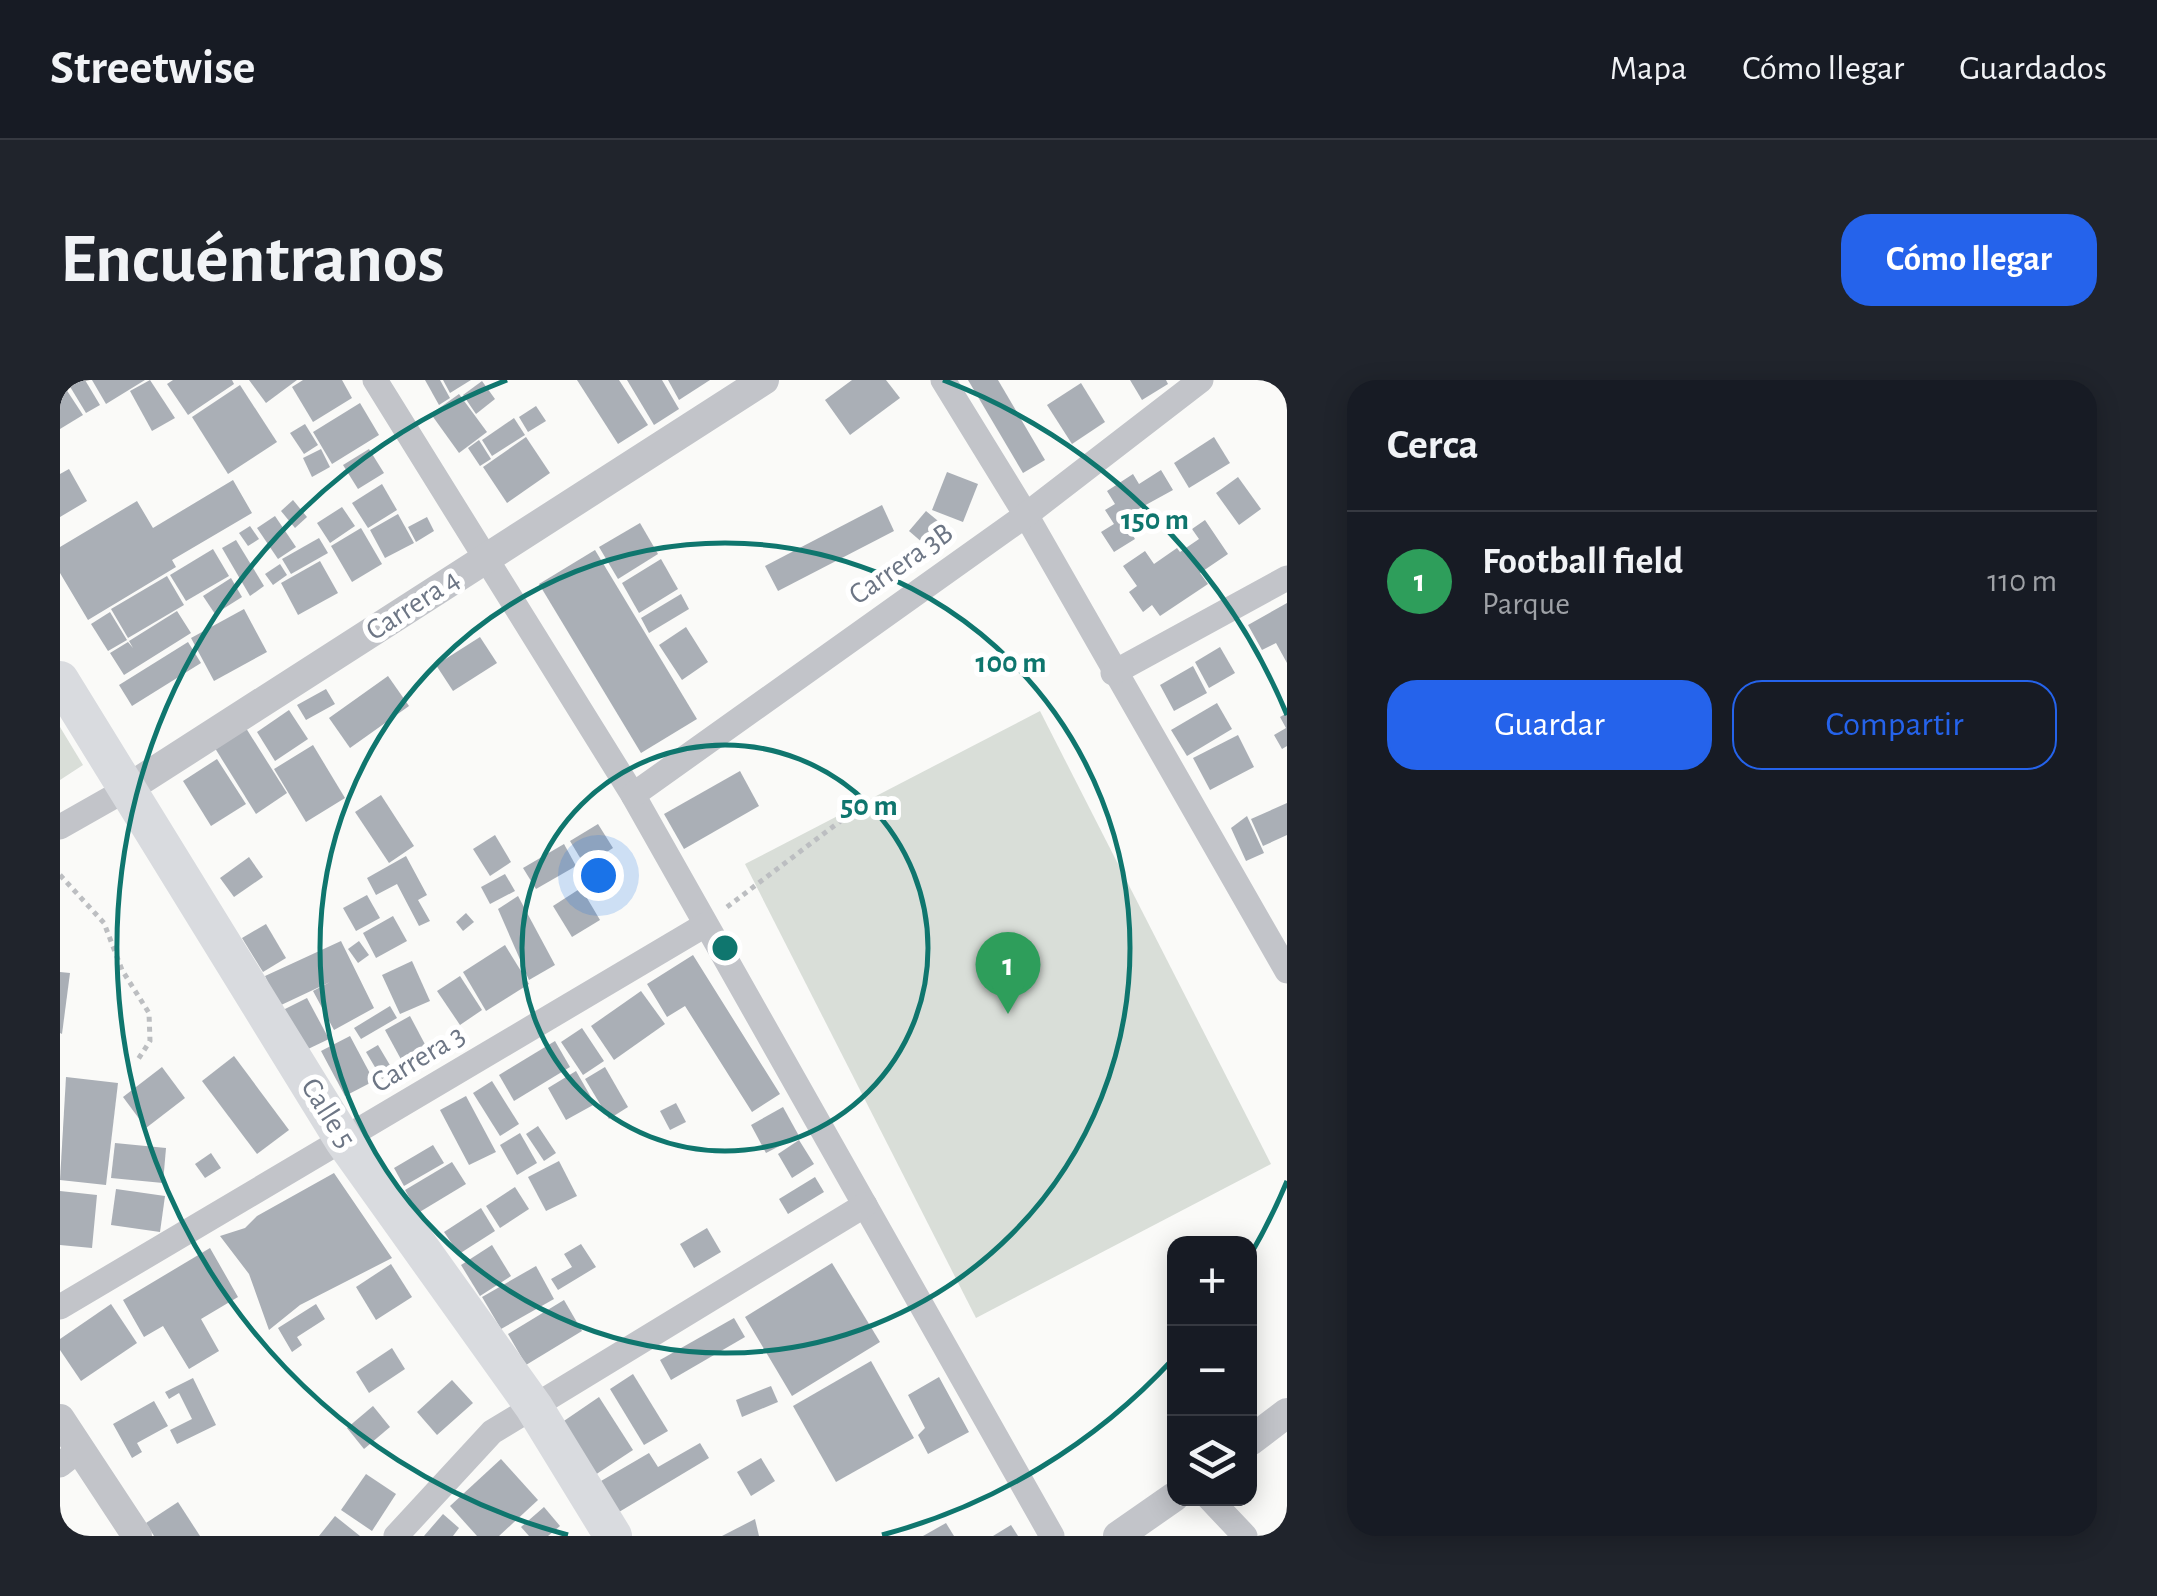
<!DOCTYPE html>
<html lang="es">
<meta charset="utf-8">
<style>
body{margin:0;font-family:"Alegreya Sans",sans-serif;background:#20242c;color:#f1f3f6}
.controls{position:absolute;right:30px;bottom:30px;display:grid;overflow:hidden;border-radius:20px;box-shadow:0 5px 25px #0003}
.controls button{width:90px;height:90px;display:grid;place-items:center;padding:0;border:0;border-bottom:2px solid #363941;background:#171b24;color:#f1f3f6;font:50px sans-serif}
.you{position:absolute;left:538px;top:495px;width:35px;height:35px;margin:-25px;border:8px solid #fff;border-radius:50%;background:#1a73e8;box-shadow:0 0 0 15px #1a73e833}
.badge{display:grid;place-items:center;width:65px;height:65px;border-radius:50%;background:#2563eb;color:#fff;font-size:32px;font-weight:700}
.pin{position:absolute;translate:-50% -82px;filter:drop-shadow(0 2px 5px #0008)}
.pin::after{content:'';position:absolute;top:52px;width:35px;height:30px;background:inherit;clip-path:polygon(0 0,100% 0,50% 100%)}
.list{margin:0;padding:0;list-style:none}
h2{display:flex;justify-content:space-between;align-items:center;height:130px;margin:0;padding:0 40px;font-size:42px}
h2 small{font-size:32px;font-weight:400;color:#9ea1a6}
.list li{display:grid;grid-template-columns:65px 1fr auto;gap:30px;align-items:center;box-sizing:border-box;height:140px;padding:0 40px;border-top:2px solid #363941}
.list b{display:block;font-size:38px;white-space:nowrap}
.list p{margin:0;font-size:32px;white-space:nowrap;color:#9ea1a6}
.list em{font-size:32px;font-style:normal;color:#9ea1a6}
.actions{display:flex;gap:20px;padding:30px 40px}
.actions a{flex:1;padding:22px 0;border:2px solid #2563eb;border-radius:30px;text-align:center;font-size:35px;color:#2563eb}
.actions .main{background:#2563eb;color:#fff}
.icon{flex:none;width:55px;height:55px;fill:none;stroke:currentColor;stroke-width:2;stroke-linecap:round;stroke-linejoin:round}
.map{position:relative;flex:none;width:1227px;height:1156px;overflow:hidden;border-radius:30px}
header{display:flex;align-items:center;gap:60px;box-sizing:border-box;height:140px;padding:0 50px;background:#171b24;border-bottom:2px solid #363941}
header strong{font-size:48px}
nav{display:flex;gap:55px;margin-inline-start:auto;font-size:35px}
.intro{display:flex;align-items:center;justify-content:space-between;box-sizing:border-box;height:240px;padding:0 60px}
h1{margin:0;font-size:70px}
.button{padding:25px 45px;border-radius:30px;background:#2563eb;color:#fff;font-size:35px;font-weight:700}
main{display:flex;gap:60px;padding:0 60px}
aside{flex:1;background:#171b24;border-radius:30px;box-shadow:0 5px 25px #0003}
.map>svg:first-child{display:block}
.green{fill:#d9ded8}
.building{fill:#aaafb6}
.lines{fill:none;stroke-linecap:round;stroke-linejoin:round}
.path{stroke:#bcbec1;stroke-width:5;stroke-dasharray:5 5;stroke-linecap:butt}
.minor{stroke:#c2c4c9;stroke-width:25}
.tertiary{stroke:#c2c4c9;stroke-width:30}
.primary{stroke:#d9dbdf;stroke-width:38}
.ring{fill:none;stroke:#0f766e;stroke-width:5}
.labels{text-anchor:middle;dominant-baseline:central;stroke-width:10;stroke-linejoin:round;paint-order:stroke}
.street-label{font-size:30px;fill:#6d7685;stroke:#fff}
.centre{fill:#0f766e;stroke:#fff;stroke-width:5}
.ring-label{font-size:30px;text-anchor:middle;font-weight:bold;fill:#0f766e;stroke:#fff;stroke-width:10;stroke-linejoin:round;paint-order:stroke}
</style>
<header>
<strong>Streetwise</strong>
<nav><a>Mapa</a><a>Cómo llegar</a><a>Guardados</a></nav>
</header>
<div class="intro"><h1>Encuéntranos</h1><a class="button">Cómo llegar</a></div>
<main>
<div class="map">
<svg width="1227" height="1156" viewBox="0 0 1227 1156">
<rect width="100%" height="100%" fill="#fafaf8"/>
<g class="green">
<path d="M980 331 1211 784 916 938 685 484Z"/>
<path d="M0 347 23 385 0 400Z"/>
</g>
<g class="building">
<path d="M0 0 23 35 0 49Z"/>
<path d="M6 0H25L40 25 26 33Z"/>
<path d="M32 0H85L46 24Z"/>
<path d="M90 0 115 38 92 51 70 11Z"/>
<path d="M113 0H172L174 4 128 35 107 4Z"/>
<path d="M189 0H237L206 23Z"/>
<path d="M243 0H282L292 18 253 42 232 7Z"/>
<path d="M365 0H380L390 18 379 25Z"/>
<path d="M383 0H411L390 13Z"/>
<path d="M517 0H559L588 45 558 64Z"/>
<path d="M567 0H602L619 29 594 45Z"/>
<path d="M608 0H650L619 20Z"/>
<path d="M792 0H826L840 18 790 55 765 20Z"/>
<path d="M908 0H938L985 80 963 93Z"/>
<path d="M1070 0H1106L1108 4 1082 20Z"/>
<path d="M422 1 435 19 416 34 403 15Z"/>
<path d="M1021 3 1045 42 1012 64 987 25Z"/>
<path d="M180 5 217 62 168 94 132 37Z"/>
<path d="M399 14 427 52 399 73 371 34Z"/>
<path d="M300 23 319 55 272 84 253 52Z"/>
<path d="M476 26 486 41 468 52 459 37Z"/>
<path d="M454 38 465 55 432 76 422 60Z"/>
<path d="M245 44 258 65 244 74 230 53Z"/>
<path d="M466 57 490 93 447 123 423 87Z"/>
<path d="M1154 57 1170 83 1129 108 1114 83Z"/>
<path d="M419 60 431 79 420 86 408 68Z"/>
<path d="M261 69 270 87 252 97 243 78Z"/>
<path d="M309 69 324 93 298 109 283 85Z"/>
<path d="M9 89 27 121 0 137V94Z"/>
<path d="M1101 90 1113 110 1062 138 1075 159 1054 172 1041 152 1054 144 1045 130 1055 124 1047 111 1073 94 1079 104Z"/>
<path d="M887 92 918 104 903 142 872 130Z"/>
<path d="M1178 97 1201 129 1179 145 1156 113Z"/>
<path d="M173 100 192 133 112 180 116 187 28 240 0 193V167L77 121 93 148Z"/>
<path d="M322 104 337 130 308 148 292 123Z"/>
<path d="M233 120 247 137 235 148 221 131Z"/>
<path d="M822 125 834 151 718 211 705 186Z"/>
<path d="M282 127 295 146 270 163 257 143Z"/>
<path d="M866 131 895 155 878 176 849 151Z"/>
<path d="M338 134 354 163 325 178 310 150Z"/>
<path d="M215 136 236 167 218 179 197 148Z"/>
<path d="M367 137 374 151 356 162 348 147Z"/>
<path d="M1145 140 1168 174 1140 193 1148 204 1100 236 1092 225 1083 232 1069 212 1077 206 1063 186 1085 171 1094 184 1117 168 1120 172 1139 159 1132 149Z"/>
<path d="M580 143 598 174 558 199 539 167Z"/>
<path d="M190 146 199 159 188 166 179 153Z"/>
<path d="M301 148 322 184 292 202 271 166Z"/>
<path d="M259 158 268 173 231 194 222 179Z"/>
<path d="M176 160 204 206 190 216 162 168Z"/>
<path d="M153 169 169 196 126 221 110 195Z"/>
<path d="M535 170 637 339 581 373 479 204Z"/>
<path d="M601 179 618 209 579 233 562 203Z"/>
<path d="M260 181 278 213 238 235 221 203Z"/>
<path d="M220 184 227 195 213 205 205 194Z"/>
<path d="M107 196 124 225 68 258 51 229Z"/>
<path d="M171 198 182 217 155 234 143 216Z"/>
<path d="M621 214 629 229 589 253 581 238Z"/>
<path d="M1227 223V283L1216 263 1202 270 1188 245Z"/>
<path d="M184 229 207 272 154 301 131 258Z"/>
<path d="M117 231 131 253 64 295 50 273 68 262 73 268 69 261Z"/>
<path d="M50 232 67 260 48 271 31 244Z"/>
<path d="M626 247 648 282 622 300 599 265Z"/>
<path d="M420 257 437 283 393 311 376 285Z"/>
<path d="M128 262 141 283 72 326 59 305Z"/>
<path d="M1160 267 1175 293 1149 308 1135 282Z"/>
<path d="M1133 286 1147 313 1114 331 1100 305Z"/>
<path d="M328 296 349 326 290 368 269 338Z"/>
<path d="M266 309 275 324 246 340 237 325Z"/>
<path d="M1157 323 1172 349 1127 376 1111 350Z"/>
<path d="M229 330 248 359 215 381 197 352Z"/>
<path d="M1227 333V366L1222 369 1214 355 1226 348 1220 337Z"/>
<path d="M184 345 227 413 196 434 153 365Z"/>
<path d="M1178 355 1194 387 1150 410 1133 378Z"/>
<path d="M253 365 285 418 246 442 214 389Z"/>
<path d="M157 379 186 424 151 446 123 401Z"/>
<path d="M680 391 699 426 624 469 604 434Z"/>
<path d="M321 415 354 466 329 483 295 432Z"/>
<path d="M1227 423V455L1203 466 1191 439Z"/>
<path d="M1187 436 1204 473 1186 481 1171 448Z"/>
<path d="M538 444 553 468 525 486 510 461Z"/>
<path d="M435 455 451 482 430 496 413 469Z"/>
<path d="M504 464 516 486 476 509 463 488Z"/>
<path d="M346 476 367 515 358 520 370 541 359 546 337 504 316 515 307 498Z"/>
<path d="M189 477 203 497 174 517 160 498Z"/>
<path d="M445 494 455 511 430 524 421 507Z"/>
<path d="M521 508 540 540 512 557 493 526Z"/>
<path d="M307 515 320 538 296 551 283 528Z"/>
<path d="M458 516 495 585 469 600 438 529Z"/>
<path d="M406 533 414 542 403 551 396 542Z"/>
<path d="M333 536 347 561 316 578 303 553Z"/>
<path d="M206 544 226 578 203 592 182 558Z"/>
<path d="M281 561 314 628 274 650 253 611 270 602 219 626 205 596Z"/>
<path d="M299 561 309 575 298 583 288 569Z"/>
<path d="M445 565 469 604 426 631 403 592Z"/>
<path d="M633 575 720 714 692 732 625 626 607 637 587 604Z"/>
<path d="M352 581 370 621 340 634 322 595Z"/>
<path d="M0 592 10 593 2 654 0 653Z"/>
<path d="M400 596 422 630 400 645 377 611Z"/>
<path d="M581 611 605 644 554 680 531 646Z"/>
<path d="M247 618 269 659 246 670 223 630Z"/>
<path d="M330 626 337 638 301 659 294 648Z"/>
<path d="M350 636 368 670 343 683 325 650Z"/>
<path d="M522 648 544 681 523 695 501 662Z"/>
<path d="M290 656 314 701 285 716 261 671Z"/>
<path d="M495 661 510 687 454 721 439 695Z"/>
<path d="M318 665 334 692 322 699 306 672Z"/>
<path d="M174 676 229 750 197 774 142 701Z"/>
<path d="M102 687 125 718 86 748 63 717Z"/>
<path d="M545 687 568 727 549 739 525 699Z"/>
<path d="M516 691 535 724 506 740 488 708Z"/>
<path d="M6 697 58 703 46 805 0 800Z"/>
<path d="M432 701 459 744 440 756 413 713Z"/>
<path d="M406 716 436 772 409 785 380 730Z"/>
<path d="M616 723 626 742 610 750 600 731Z"/>
<path d="M723 727 739 756 706 773 691 745Z"/>
<path d="M478 746 496 773 484 781 466 754Z"/>
<path d="M460 753 477 783 457 795 440 765Z"/>
<path d="M739 760 754 784 732 798 718 774Z"/>
<path d="M55 763 106 768 103 803 51 798Z"/>
<path d="M373 765 384 783 344 806 334 788Z"/>
<path d="M151 773 161 788 145 798 135 784Z"/>
<path d="M499 781 517 816 486 831 468 797Z"/>
<path d="M392 782 406 804 358 833 345 810Z"/>
<path d="M274 793 332 878 240 925 209 950 189 894 160 856 185 848 197 836Z"/>
<path d="M755 797 764 812 728 834 719 819Z"/>
<path d="M455 807 469 829 440 848 426 826Z"/>
<path d="M56 809 105 816 100 852 51 845Z"/>
<path d="M0 811 37 815 32 868 0 865Z"/>
<path d="M421 828 435 851 399 874 384 852Z"/>
<path d="M647 848 661 872 634 888 620 864Z"/>
<path d="M521 864 536 887 498 910 491 899 512 887 504 874Z"/>
<path d="M432 865 451 896 420 916 401 885Z"/>
<path d="M150 868 178 917 141 939 159 971 129 989 103 946 84 957 63 920Z"/>
<path d="M772 883 820 962 732 1016 685 937Z"/>
<path d="M331 884 352 917 316 940 296 907Z"/>
<path d="M476 886 494 919 441 949 422 917Z"/>
<path d="M504 920 522 951 466 985 448 954Z"/>
<path d="M51 924 77 963 21 1001 0 970V959Z"/>
<path d="M256 924 265 939 237 957 242 965 232 972 218 948Z"/>
<path d="M674 938 685 957 611 1000 600 980Z"/>
<path d="M332 968 345 989 309 1013 296 992Z"/>
<path d="M811 981 854 1058 776 1102 733 1026Z"/>
<path d="M573 994 608 1051 584 1065 550 1009Z"/>
<path d="M879 997 909 1052 868 1074 858 1055 865 1048 848 1015Z"/>
<path d="M133 998 156 1045 117 1064 110 1050 132 1039 119 1013 109 1019 105 1012Z"/>
<path d="M392 1000 413 1023 377 1055 357 1032Z"/>
<path d="M711 1006 718 1022 682 1037 676 1020Z"/>
<path d="M539 1017 573 1070 532 1097 498 1045Z"/>
<path d="M94 1021 108 1046 77 1063 82 1072 72 1078 53 1044Z"/>
<path d="M313 1026 330 1047 304 1069 287 1048Z"/>
<path d="M640 1063 649 1078 559 1132 541 1101 589 1073 598 1087Z"/>
<path d="M701 1078 715 1101 691 1116 677 1092Z"/>
<path d="M441 1079 478 1120 439 1156H417L390 1126Z"/>
<path d="M306 1094 336 1114 312 1151 281 1130Z"/>
<path d="M118 1122 140 1156H94L86 1143Z"/>
<path d="M484 1127 500 1146 488 1156H469L461 1147Z"/>
<path d="M383 1134 399 1148 393 1156H364Z"/>
<path d="M275 1136 300 1156H259Z"/>
<path d="M695 1139 699 1156H662Z"/>
<path d="M886 1143 894 1156H863Z"/>
<path d="M951 1145 958 1156H933Z"/>
</g>
<g class="lines">
<g class="path">
<path d="M0 495 44 543 62 590 89 633 90 661 77 681"/>
<path d="M667 527 791 433"/>
</g>
<g class="minor">
<path d="M315 0 573 415 992 1156"/>
<path d="M883 0 966 135 1227 591"/>
<path d="M1053 293 1227 198"/>
<path d="M573 415 966 135 1141 0"/>
<path d="M0 447 67 409"/>
<path d="M0 927 645 545"/>
<path d="M0 1085 19 1070"/>
<path d="M1149 1118 1185 1156"/>
<path d="M336 1156 432 1052 805 825"/>
</g>
<g class="tertiary">
<path d="M67 409 704 0"/>
<path d="M0 1039 77 1156"/>
<path d="M1190 1061 1227 1033"/>
<path d="M1058 1156 1114 1117"/>
</g>
<path class="primary" d="M0 300 284 761 474 1027 553 1156"/>
</g>
<g class="ring">
<circle cx="665" cy="568" r="203"/>
<circle cx="665" cy="568" r="405"/>
<path d="M1227 801A608 608 0 0 1 1192 872M1113 979A608 608 0 0 1 822 1155M508 1155A608 608 0 0 1 447 0M883 0A608 608 0 0 1 1227 335"/>
</g>
<g class="labels">
<g class="street-label">
<text transform="translate(841 184) rotate(-35)">Carrera 3B</text>
<text transform="translate(353 225) rotate(-33)">Carrera 4</text>
<text transform="translate(358 679) rotate(-31)">Carrera 3</text>
<text transform="translate(268 733) rotate(58)">Calle 5</text>
</g>
</g>
<circle cx="665" cy="568" r="15" class="centre"/>
<g class="ring-label">
<text x="1095" y="149">150 m</text>
<text x="951" y="292">100 m</text>
<text x="809" y="435">50 m</text>
</g>
</svg>
<div class="controls">
<button>+</button>
<button>−</button>
<button><svg class="icon" aria-label="layers" viewBox="0 0 24 24"><path d="M12 4l9 5-9 5-9-5zM3 14l9 5 9-5"/></svg></button>
</div>
<div class="you"></div>
<div class="pin badge" style="left:948px;top:634px;background:#2e9e5b">1</div>
</div>
<aside>
<h2>Cerca<small></small></h2>
<ul class="list">
<li><span class="badge" style="background:#2e9e5b">1</span><div><b>Football field</b><p>Parque</p></div><em>110 m</em></li>
</ul>
<div class="actions"><a class="main">Guardar</a><a>Compartir</a></div>
</aside>
</main>
